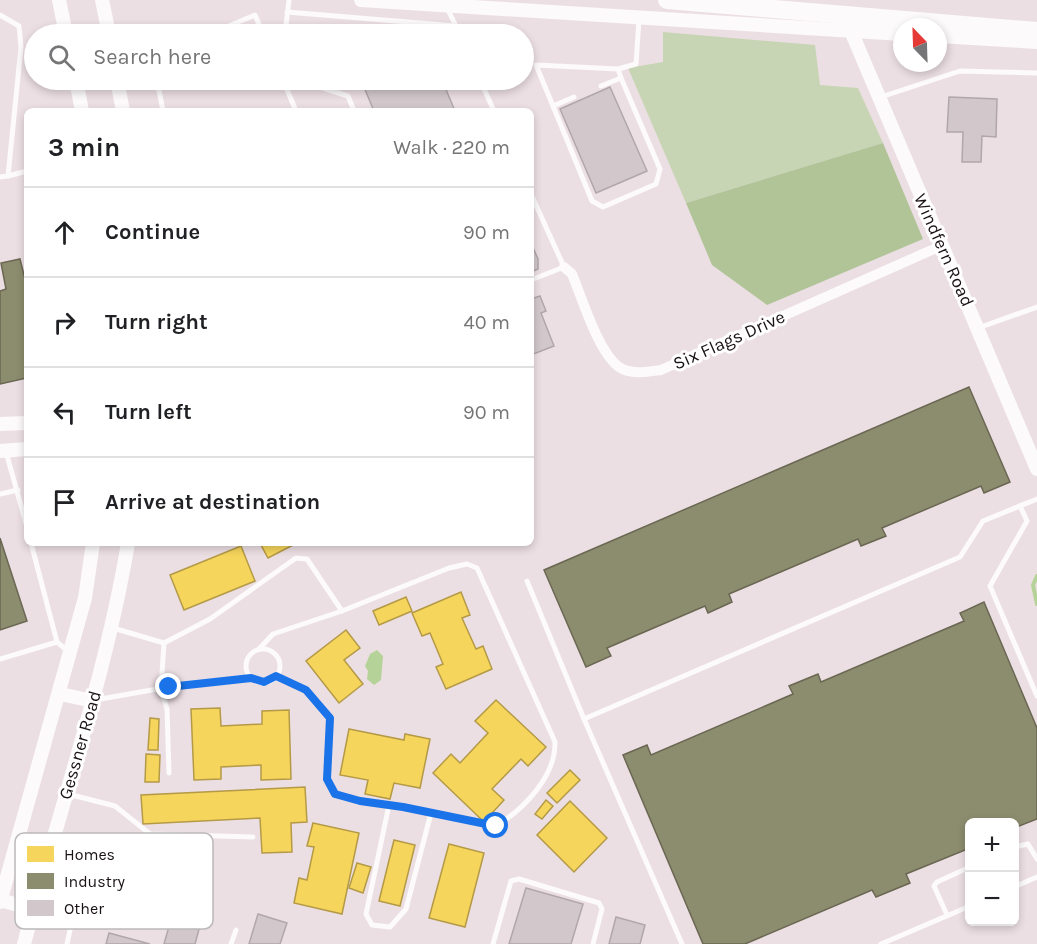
<!DOCTYPE html>
<meta charset="utf-8">
<style>
body{margin:0;font-family:Karla,sans-serif;background:#f2f2f2;color:#202124}
.controls{position:absolute;right:18px;bottom:18px;display:grid;overflow:hidden;border-radius:9px;box-shadow:0 3px 9px #0003}
.controls button{width:54px;height:54px;display:grid;place-items:center;padding:0;border:0;border-bottom:2px solid #e0e0e0;background:#fff;color:#202124;font:30px sans-serif}
.compass{position:absolute;left:893px;top:18px;width:54px;height:54px;border-radius:50%;background:#fff;box-shadow:0 3px 9px #0003;rotate:337deg}
.stop{position:absolute;width:18px;height:18px;margin:-14px;border:4px solid #1a73e8;border-radius:50%;background:#fff}
.stop.end{background:#1a73e8;border-color:#fff;box-shadow:0 2px 6px #0008}
.list{margin:0;padding:0;list-style:none}
h2{display:flex;justify-content:space-between;align-items:center;height:78px;margin:0;padding:0 24px;font-size:26px}
h2 small{font-size:20px;font-weight:400;color:#757577}
.list li{display:grid;grid-template-columns:39px 1fr auto;gap:18px;align-items:center;box-sizing:border-box;height:90px;padding:0 24px;border-top:2px solid #e0e0e0}
.list b{display:block;font-size:22px;white-space:nowrap}
.list em{font-size:20px;font-style:normal;color:#757577}
.icon{flex:none;width:33px;height:33px;fill:none;stroke:currentColor;stroke-width:2;stroke-linecap:round;stroke-linejoin:round}
.map{position:relative;flex:none;width:1037px;height:944px;overflow:hidden}
.search{position:absolute;background:#fff;box-shadow:0 3px 9px #0003;left:24px;top:24px;width:510px;height:66px;display:flex;align-items:center;gap:15px;box-sizing:border-box;padding:0 21px;border-radius:33px;color:#757577;font-size:22px}
.panel{position:absolute;background:#fff;box-shadow:0 3px 9px #0003;left:24px;top:108px;width:510px;height:438px;border-radius:9px}
.map>svg:first-child{display:block}
.green{fill:#c7d5b4}
.forest{fill:#b0c498}
.water{fill:#b5d298}
.homes{fill:#f6d55c;stroke:#b49a47;stroke-width:1.5}
.industry{fill:#8c8c6e;stroke:#6a6753;stroke-width:1.5}
.lines{fill:none;stroke-linecap:round;stroke-linejoin:round}
.stream{stroke:#b5d298;stroke-width:4}
.building{fill:#d2c8cb;stroke:#b1a7aa;stroke-width:1.5}
.lane{stroke:#fcfafb;stroke-width:5}
.street{stroke:#fcfafb;stroke-width:10}
.secondary{stroke:#fcfafb;stroke-width:14}
.highway{stroke:#fcfafb;stroke-width:18}
.route{stroke:#1a73e8;stroke-width:8}
.labels{text-anchor:middle;dominant-baseline:central;stroke-width:6;stroke-linejoin:round;paint-order:stroke}
.street-label{font-size:18px;fill:#1a1215;stroke:#fff}
.key{fill:#fff;stroke:#bab8b9;stroke-width:1.5}
.key-label{font-size:16px;fill:#1a1215}
</style>
<div class="map">
<svg width="1037" height="944" viewBox="0 0 1037 944">
<rect width="100%" height="100%" fill="#ecdfe3"/>
<path class="green" d="M663 32 815 45 820 85 858 88 883 143 686 203 628 68 663 62Z"/>
<path class="forest" d="M883 143 923 239 767 305 712 265 686 203Z"/>
<path class="water" d="M377 650 383 656 381 680 374 685 367 679 368 671 365 666 370 654Z"/>
<g class="homes">
<path d="M265 543H297L268 558 261 545Z"/>
<path d="M241 546 255 581 184 610 170 575Z"/>
<path d="M461 592 470 615 462 618 476 649 483 646 492 669 446 689 436 667 443 664 430 633 422 636 412 613Z"/>
<path d="M406 597 412 611 379 625 373 611Z"/>
<path d="M346 630 360 648 344 660 363 684 339 703 306 661Z"/>
<path d="M496 700 546 747 528 766 521 759 492 789 504 800 484 822 433 773 451 754 460 763 488 733 475 721Z"/>
<path d="M220 708 221 726 262 724V711L289 710 291 779 261 780V765L221 767V779L194 780 191 709Z"/>
<path d="M150 718 159 719 158 750H148Z"/>
<path d="M349 729 404 740 405 734 430 739 420 788 394 783 390 799 365 794 368 780 340 775Z"/>
<path d="M146 754 160 755 159 782H145Z"/>
<path d="M570 770 580 780 557 803 547 793Z"/>
<path d="M305 787 307 822 291 823 292 852 262 853 260 818 143 824 141 795Z"/>
<path d="M546 800 553 806 542 819 535 814Z"/>
<path d="M570 801 607 838 574 872 537 835Z"/>
<path d="M313 823 359 833 342 914 294 903 299 878 307 880 314 847 307 846Z"/>
<path d="M394 840 415 845 400 906 379 901Z"/>
<path d="M449 844 484 853 465 927 429 918Z"/>
<path d="M357 863 371 867 363 893 349 888Z"/>
</g>
<g class="industry">
<path d="M20 259 27 287V378L0 384V291L6 289 1 263Z"/>
<path d="M969 387 1010 482 984 493 981 486 882 528 886 536 861 546 858 539 729 594 732 602 708 613 705 606 607 648 611 656 586 667 544 570Z"/>
<path d="M0 538 27 621 0 630Z"/>
<path d="M984 602 1037 728V819L1014 828V822H970V848L906 874 910 883 876 897 872 890 745 944H703L623 755 647 745 651 755 793 694 789 686 818 674 821 682 964 621 960 613Z"/>
</g>
<g class="lines">
<path class="stream" d="M1037 576 1033 585 1037 604"/>
</g>
<g class="building">
<path d="M361 80H442L455 111H374Z"/>
<path d="M610 87 647 171 596 193 560 109Z"/>
<path d="M949 97 997 99 996 137 982 136 981 162H962L963 132H947Z"/>
<path d="M531 243 538 259V269L531 272Z"/>
<path d="M540 296 546 311 541 313 554 346 531 355V299Z"/>
<path d="M526 888 583 904 571 944H509Z"/>
<path d="M179 891 207 900 195 944H164Z"/>
<path d="M258 914 287 923 280 944H249Z"/>
<path d="M616 917 645 925 640 944H609Z"/>
<path d="M109 933 150 944H106Z"/>
</g>
<g class="lines">
<g class="lane">
<path d="M447 8 460 34"/>
<path d="M287 12 456 26"/>
<path d="M0 15 19 26 21 47 8 176 0 177"/>
<path d="M210 34 255 15 263 34"/>
<path d="M285 34 289 0"/>
<path d="M157 80 163 111"/>
<path d="M283 80 296 111"/>
<path d="M303 80 304 82 348 96 354 111"/>
<path d="M480 80 494 111"/>
<path d="M601 86 621 78 618 69"/>
<path d="M574 97 553 106 536 65 618 69 636 64 639 20"/>
<path d="M881 97 960 71 1037 73"/>
<path d="M553 106 592 201 603 207 656 184 660 169 621 78"/>
<path d="M8 176 27 171"/>
<path d="M531 194 564 267 531 280"/>
<path d="M978 328 1037 307"/>
<path d="M6 452 27 527"/>
<path d="M0 494 18 490"/>
<path d="M1020 506 1027 521 990 586 1037 696"/>
<path d="M31 543 57 642 69 652"/>
<path d="M527 581 584 719"/>
<path d="M113 628 164 643 210 619 296 558 307 559 342 611 449 568 467 564 477 568 555 742C556 776 524 809 496 826L403 807 360 801 335 794 327 779 330 718 306 690 276 677"/>
<path d="M164 643 161 689 167 709 169 773"/>
<path d="M259 649 273 634 342 611"/>
<circle cx="263" cy="666" r="17"/>
<path d="M0 659 57 642"/>
<path d="M95 700 169 687 251 678"/>
<path d="M68 794 115 806 150 834 253 837"/>
<path d="M389 805 366 914 372 925 390 927 406 909 431 813"/>
<path d="M1014 847 1028 844 1037 859"/>
<path d="M1014 887 1037 877"/>
<path d="M35 909 73 916 154 870 150 834"/>
<path d="M947 915 934 886 937 882 970 867"/>
<path d="M67 944 73 916"/>
<path d="M231 944 236 930"/>
<path d="M493 944 511 881 519 879 599 903 602 909 593 944"/>
<path d="M682 944 584 719 960 557 983 521 1037 499"/>
<path d="M881 944 970 906"/>
</g>
<path class="street" d="M564 267 572 274C582 298 598 352 619 367 631 375 647 372 661 370L943 245"/>
<g class="secondary">
<path d="M59 0 66 34"/>
<path d="M102 0 109 34"/>
<path d="M361 0 902 34"/>
<path d="M851 31 1037 469"/>
<path d="M938 36 1037 42"/>
<path d="M76 80 82 111"/>
<path d="M117 80 123 111"/>
<path d="M0 424 27 423"/>
<path d="M0 451 27 449"/>
<path d="M60 694 93 701"/>
<path d="M0 900 33 909"/>
<path d="M0 902 85 598 93 543"/>
<path d="M24 944C59 810 105 680 128 543"/>
</g>
<path class="highway" d="M667 0 1037 31"/>
</g>
<g class="lines">
<path class="route" d="M169 687 251 678 264 682 276 676 306 690 330 718 327 779 335 794 360 801 403 807 496 826"/>
</g>
<g class="labels">
<g class="street-label">
<text transform="translate(944 250) rotate(66)">Windfern Road</text>
<text transform="translate(729 340) rotate(-24)">Six Flags Drive</text>
<text transform="translate(80 745) rotate(-74)">Gessner Road</text>
</g>
</g>
<rect x="15" y="833" width="198" height="96" rx="9" class="key"/>
<rect x="27" y="846" width="27" height="16" fill="#f6d55c"/>
<rect x="27" y="873" width="27" height="16" fill="#8c8c6e"/>
<rect x="27" y="900" width="27" height="16" fill="#d2c8cb"/>
<g class="key-label">
<text x="64" y="860">Homes</text>
<text x="64" y="887">Industry</text>
<text x="64" y="914">Other</text>
</g>
</svg>
<div class="controls">
<button>+</button>
<button>−</button>
</div>
<svg class="compass" viewBox="-18 -18 36 36"><path d="M0-13l5 13h-10z" fill="#e53935"/><path d="M0 13l5-13h-10z" fill="#757577"/></svg>
<div class="stop" style="left:496px;top:826px"></div>
<div class="stop end" style="left:169px;top:687px"></div>
<div class="search"><svg class="icon" aria-label="search" viewBox="0 0 24 24"><circle cx="10" cy="10" r="6"/><path d="M15 15l6 6"/></svg>Search here</div>
<section class="panel">
<h2>3 min<small>Walk · 220 m</small></h2>
<ul class="list">
<li><svg class="icon" aria-label="ahead" viewBox="0 0 24 24"><path d="M12 20V5M6 11l6-6 6 6"/></svg><div><b>Continue</b></div><em>90 m</em></li>
<li><svg class="icon" aria-label="right" viewBox="0 0 24 24"><path d="M7 20v-9h11M14 6l5 5-5 5"/></svg><div><b>Turn right</b></div><em>40 m</em></li>
<li><svg class="icon" aria-label="left" viewBox="0 0 24 24"><path d="M17 20v-9H6M10 6l-5 5 5 5"/></svg><div><b>Turn left</b></div><em>90 m</em></li>
<li><svg class="icon" aria-label="arrive" viewBox="0 0 24 24"><path d="M6 21V4h12l-3 4 3 4H6"/></svg><div><b>Arrive at destination</b></div></li>
</ul>
</section>
</div>
